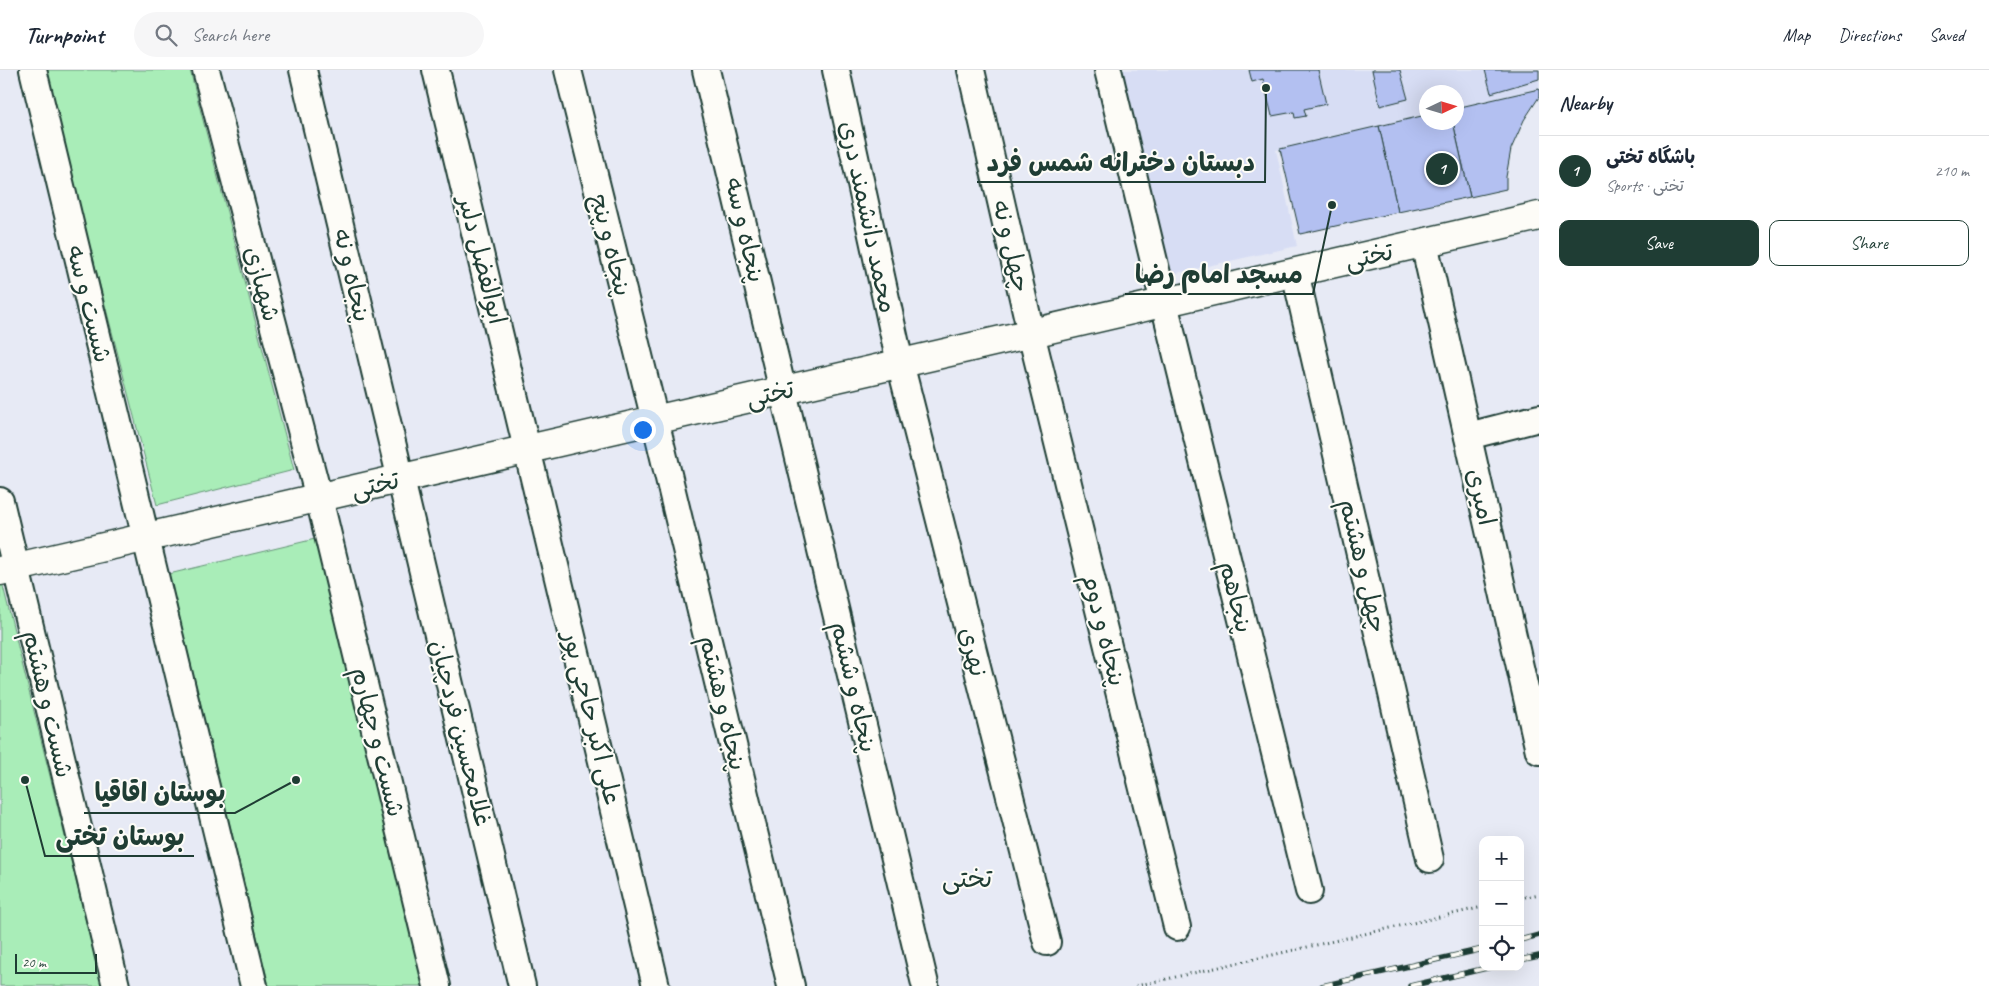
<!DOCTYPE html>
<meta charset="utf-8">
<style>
body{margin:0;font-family:Caveat,"Playpen Sans Arabic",sans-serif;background:#f6f6f7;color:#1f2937}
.controls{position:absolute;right:15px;bottom:15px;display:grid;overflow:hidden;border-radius:10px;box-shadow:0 5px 20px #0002}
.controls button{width:45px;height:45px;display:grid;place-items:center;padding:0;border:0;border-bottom:1px solid #e0e1e3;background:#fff;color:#1f2937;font:25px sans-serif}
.compass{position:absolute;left:1419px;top:15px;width:45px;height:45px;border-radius:50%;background:#fff;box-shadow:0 5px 20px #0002;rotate:86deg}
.scale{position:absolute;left:15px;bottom:12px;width:82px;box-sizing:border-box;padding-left:5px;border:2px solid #1f3d34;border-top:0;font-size:14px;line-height:18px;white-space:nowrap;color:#1f3d34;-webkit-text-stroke:4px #fdfcf7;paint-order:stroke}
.you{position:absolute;left:642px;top:359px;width:18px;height:18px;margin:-12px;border:4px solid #fff;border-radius:50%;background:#1a73e8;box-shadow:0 0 0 8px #1a73e833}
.badge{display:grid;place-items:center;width:32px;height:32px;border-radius:50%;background:#1f3d34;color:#fff;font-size:16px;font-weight:700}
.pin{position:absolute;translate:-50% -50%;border:2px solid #fff;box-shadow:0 1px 5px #0006}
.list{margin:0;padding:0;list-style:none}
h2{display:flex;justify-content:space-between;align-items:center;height:65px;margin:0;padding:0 20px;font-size:21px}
h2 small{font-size:16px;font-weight:400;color:#747a83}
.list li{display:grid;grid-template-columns:32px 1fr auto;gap:15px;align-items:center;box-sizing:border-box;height:70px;padding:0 20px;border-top:1px solid #e0e1e3}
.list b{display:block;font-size:19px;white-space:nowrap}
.list p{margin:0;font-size:16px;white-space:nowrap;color:#747a83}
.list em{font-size:16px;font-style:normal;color:#747a83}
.actions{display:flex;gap:10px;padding:15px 20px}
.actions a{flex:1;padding:11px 0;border:1px solid #1f3d34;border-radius:10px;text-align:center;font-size:18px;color:#1f3d34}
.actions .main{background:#1f3d34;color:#fff}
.icon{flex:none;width:28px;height:28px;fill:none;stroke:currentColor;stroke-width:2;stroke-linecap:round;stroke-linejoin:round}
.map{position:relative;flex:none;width:1539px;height:916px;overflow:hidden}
header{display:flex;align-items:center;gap:30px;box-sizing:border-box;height:70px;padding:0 25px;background:#fff;border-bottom:1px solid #e0e1e3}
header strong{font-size:24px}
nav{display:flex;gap:28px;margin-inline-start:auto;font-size:18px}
.search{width:350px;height:45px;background:#f6f6f7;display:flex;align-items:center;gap:12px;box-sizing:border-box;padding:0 18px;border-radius:28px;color:#747a83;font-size:19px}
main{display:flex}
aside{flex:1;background:#fff}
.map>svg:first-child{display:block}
.built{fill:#d7ddf4}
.green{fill:#a9edb8;stroke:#649576}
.building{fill:#b3c0f1;stroke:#1f3d34}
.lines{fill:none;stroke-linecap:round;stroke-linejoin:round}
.street-casing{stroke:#1f3d34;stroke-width:30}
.secondary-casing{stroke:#1f3d34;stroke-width:31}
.path{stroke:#1f3d34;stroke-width:3;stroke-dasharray:1 4;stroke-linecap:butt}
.street{stroke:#fdfcf7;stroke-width:26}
.secondary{stroke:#fdfcf7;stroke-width:28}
.rail-casing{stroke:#1f3d34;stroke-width:5.5}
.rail{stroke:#fdfcf7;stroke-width:4;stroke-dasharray:11;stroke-linecap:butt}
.labels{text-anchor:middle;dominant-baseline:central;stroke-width:4;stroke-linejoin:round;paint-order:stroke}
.street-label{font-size:25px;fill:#1f3d34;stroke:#fdfcf7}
.neighbourhood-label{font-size:26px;fill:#1f3d34;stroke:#fdfcf7}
.leader{fill:none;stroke:#1f3d34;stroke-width:2}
.callout-dot{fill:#1f3d34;stroke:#fdfcf7;stroke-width:2}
.callout-label{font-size:26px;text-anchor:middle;font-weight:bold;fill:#1f3d34;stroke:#fdfcf7;stroke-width:4;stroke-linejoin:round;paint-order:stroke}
</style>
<header>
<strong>Turnpoint</strong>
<div class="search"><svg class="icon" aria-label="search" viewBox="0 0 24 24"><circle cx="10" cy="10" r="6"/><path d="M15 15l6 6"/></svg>Search here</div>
<nav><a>Map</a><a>Directions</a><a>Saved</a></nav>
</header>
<main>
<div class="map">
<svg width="1539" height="916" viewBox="0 0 1539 916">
<rect width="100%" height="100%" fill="#e7eaf5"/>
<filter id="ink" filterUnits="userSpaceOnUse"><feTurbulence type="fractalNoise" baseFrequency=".02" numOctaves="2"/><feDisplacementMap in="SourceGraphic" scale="10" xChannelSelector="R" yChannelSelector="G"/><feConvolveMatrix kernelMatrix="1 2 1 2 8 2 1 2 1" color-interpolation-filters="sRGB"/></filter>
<g filter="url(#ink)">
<path class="built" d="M1123 0H1539V19L1457 38 1456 22H1426V45L1276 80 1297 176 1172 204Z"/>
<g class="green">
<path d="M44 0H190L294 400 157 435Z"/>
<path d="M315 469 423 916H269L169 504Z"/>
<path d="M0 504 102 916H0Z"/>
</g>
<g class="building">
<path d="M1249 0H1318L1326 34 1304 39 1306 46 1295 48 1294 42 1272 46 1263 9 1252 12Z"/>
<path d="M1372 0H1400L1408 29 1380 36Z"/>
<path d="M1485 0H1539V9L1491 23Z"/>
<path d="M1539 19V27L1524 50 1511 79 1506 107V119L1470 127 1453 52H1456V38Z"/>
<path d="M1426 45V52H1453L1470 127 1398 142 1379 56Z"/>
<path d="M1379 56 1398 142 1300 164 1280 79Z"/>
</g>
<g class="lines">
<g class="street-casing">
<g id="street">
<path d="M33 0 254 916"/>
<path d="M206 0 319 428 437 916"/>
<path d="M303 0 522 916"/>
<path d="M436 0 656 916"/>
<path d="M568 0 655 350 791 916"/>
<path d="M706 0 925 914"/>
<path d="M836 0 900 293 1047 872"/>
<path d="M971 0 1031 263 1177 857"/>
<path d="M1108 0 1164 233 1309 821"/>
<path d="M1424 173 1539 681"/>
<path d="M1295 202 1430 789"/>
<path d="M1468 366 1539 348"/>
<path d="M0 431 116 916"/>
</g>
</g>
<g class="secondary-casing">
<path id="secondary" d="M0 501 1539 146"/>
</g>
<g class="path">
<path d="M1520 828 1539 824"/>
<path d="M1136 916 1483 837"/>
</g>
<use href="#street" class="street"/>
<use href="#secondary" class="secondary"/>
<g class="rail-casing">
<g id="rail">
<path d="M1520 870 1539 865"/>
<path d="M1520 890 1539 886"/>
<path d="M1322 916 1483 879"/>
<path d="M1410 916 1491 897"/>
</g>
</g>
<use href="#rail" class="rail"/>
</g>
</g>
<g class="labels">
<g class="street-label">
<text transform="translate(868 147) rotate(78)">محمد دانشمند دری</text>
<text transform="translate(745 160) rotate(77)">پنجاه و سه</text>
<text transform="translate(611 175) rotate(76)">پنجاه و پنج</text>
<text transform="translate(1011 176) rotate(77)">چهل و نه</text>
<text transform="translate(1369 186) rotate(-12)">تختی</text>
<text transform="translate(482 190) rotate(76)">ابوالفضل دلیر</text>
<text transform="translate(352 205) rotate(77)">پنجاه و نه</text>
<text transform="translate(262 214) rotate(75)">شهبازی</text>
<text transform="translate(89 234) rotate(76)">شست و سه</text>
<text transform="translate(770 324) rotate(-13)">تختی</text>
<text transform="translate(375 415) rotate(-13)">تختی</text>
<text transform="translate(1481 427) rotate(77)">امیری</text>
<text transform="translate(1363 496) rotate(77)">چهل و هشتم</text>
<text transform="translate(1236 527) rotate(76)">پنجاهم</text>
<text transform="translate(1104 560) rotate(76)">پنجاه و دوم</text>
<text transform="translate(973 582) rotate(76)">نهری</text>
<text transform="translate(854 617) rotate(77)">پنجاه و ششم</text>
<text transform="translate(723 633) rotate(77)">پنجاه و هشتم</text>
<text transform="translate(48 634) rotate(77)">شست و هشتم</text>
<text transform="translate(592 648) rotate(76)">علی اکبر حاجی پور</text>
<text transform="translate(461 663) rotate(76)">غلامحسین فردچیان</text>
<text transform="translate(378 672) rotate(76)">شست و چهارم</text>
</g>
<g class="neighbourhood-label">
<text x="967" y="808">تختی</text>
</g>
</g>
<path class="leader" d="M1266 18L1265 112H977M1332 135L1313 224H1125M296 710L235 743H84M25 710L45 786H194"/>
<g class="callout-dot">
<circle cx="1266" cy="18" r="5"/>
<circle cx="1332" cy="135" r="5"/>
<circle cx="296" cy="710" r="5"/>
<circle cx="25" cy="710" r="5"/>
</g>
<g class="callout-label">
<text x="1121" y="101">دبستان دخترانه شمس فرد</text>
<text x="1219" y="213">مسجد امام رضا</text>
<text x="160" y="731">بوستان اقاقیا</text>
<text x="120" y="775">بوستان تختی</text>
</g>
</svg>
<div class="controls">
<button>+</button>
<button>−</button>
<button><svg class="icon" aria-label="locate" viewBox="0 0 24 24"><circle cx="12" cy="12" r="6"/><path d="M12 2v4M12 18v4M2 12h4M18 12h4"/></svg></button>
</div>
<svg class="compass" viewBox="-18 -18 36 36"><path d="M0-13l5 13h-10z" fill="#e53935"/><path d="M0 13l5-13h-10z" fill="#747a83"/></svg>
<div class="scale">20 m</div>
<div class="you"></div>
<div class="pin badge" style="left:1442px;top:99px">1</div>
</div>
<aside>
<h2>Nearby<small></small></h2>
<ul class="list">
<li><span class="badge">1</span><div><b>باشگاه تختی</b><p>Sports · تختی</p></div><em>210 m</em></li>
</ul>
<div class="actions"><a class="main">Save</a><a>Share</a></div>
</aside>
</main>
